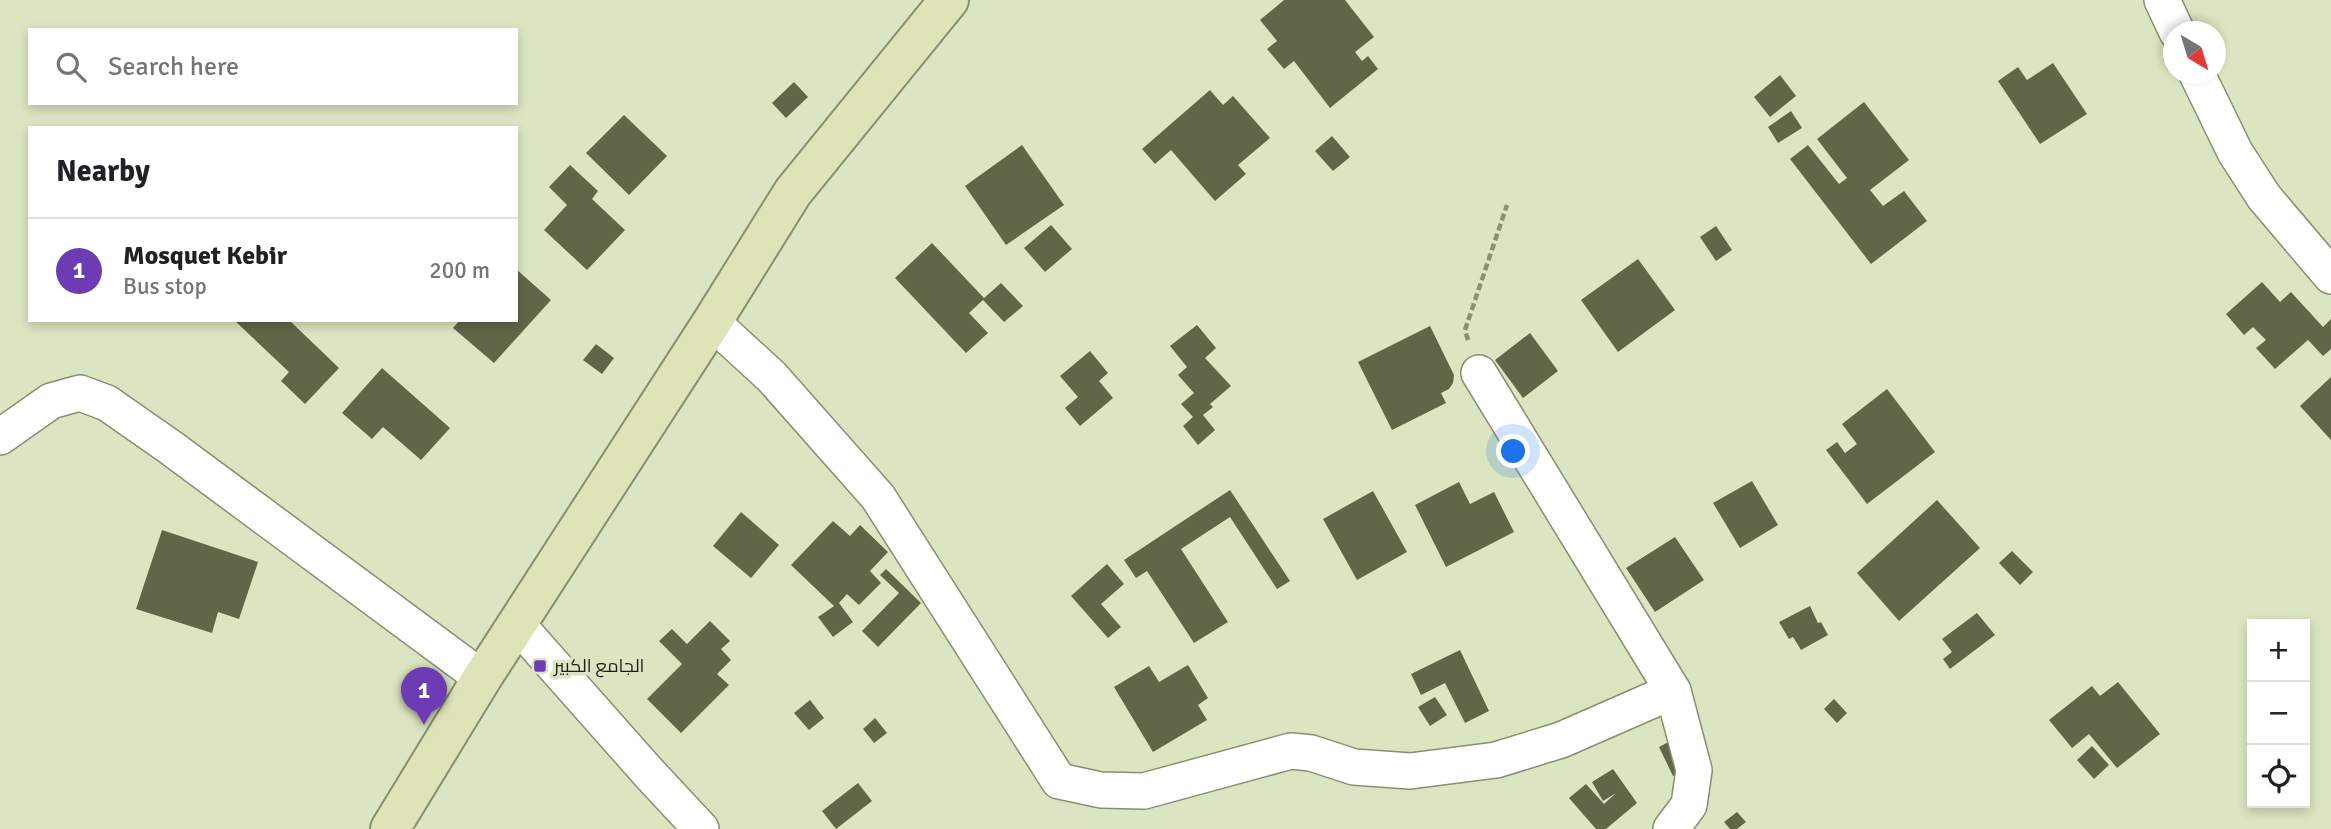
<!DOCTYPE html>
<meta charset="utf-8">
<style>
body{margin:0;font-family:Signika,Cairo,sans-serif;background:#f6f6f6;color:#202124}
.controls{position:absolute;right:21px;bottom:21px;display:grid;overflow:hidden;border-radius:0px;box-shadow:0 4px 10px #0003}
.controls button{width:63px;height:63px;display:grid;place-items:center;padding:0;border:0;border-bottom:2px solid #e0e0e0;background:#fff;color:#202124;font:35px sans-serif}
.compass{position:absolute;left:2163px;top:21px;width:63px;height:63px;border-radius:50%;background:#fff;box-shadow:0 4px 10px #0003;rotate:142deg}
.you{position:absolute;left:1514px;top:452px;width:24px;height:24px;margin:-18px;border:5px solid #fff;border-radius:50%;background:#1a73e8;box-shadow:0 0 0 10px #1a73e833}
.badge{display:grid;place-items:center;width:46px;height:46px;border-radius:50%;background:#6d3cb4;color:#fff;font-size:23px;font-weight:700}
.pin{position:absolute;translate:-50% -58px;filter:drop-shadow(0 2px 4px #0008)}
.pin::after{content:'';position:absolute;top:37px;width:24px;height:21px;background:inherit;clip-path:polygon(0 0,100% 0,50% 100%)}
.list{margin:0;padding:0;list-style:none}
h2{display:flex;justify-content:space-between;align-items:center;height:91px;margin:0;padding:0 28px;font-size:30px}
h2 small{font-size:23px;font-weight:400;color:#757577}
.list li{display:grid;grid-template-columns:46px 1fr auto;gap:21px;align-items:center;box-sizing:border-box;height:105px;padding:0 28px;border-top:2px solid #e0e0e0}
.list b{display:block;font-size:26px;white-space:nowrap}
.list p{margin:0;font-size:23px;white-space:nowrap;color:#757577}
.list em{font-size:23px;font-style:normal;color:#757577}
.icon{flex:none;width:38px;height:38px;fill:none;stroke:currentColor;stroke-width:2;stroke-linecap:round;stroke-linejoin:round}
.map{position:relative;flex:none;width:2331px;height:829px;overflow:hidden}
.search{position:absolute;background:#fff;box-shadow:0 4px 10px #0003;left:28px;top:28px;width:490px;height:77px;display:flex;align-items:center;gap:18px;box-sizing:border-box;padding:0 24px;border-radius:0px;color:#757577;font-size:26px}
.panel{position:absolute;background:#fff;box-shadow:0 4px 10px #0003;left:28px;top:126px;width:490px;height:196px;border-radius:0px}
.map>svg:first-child{display:block}
.building{fill:#606748}
.lines{fill:none;stroke-linecap:round;stroke-linejoin:round}
.minor-casing{stroke:#888f6f;stroke-width:38}
.secondary-casing{stroke:#888f6f;stroke-width:42}
.path{stroke:#8a9076;stroke-width:4.5;stroke-dasharray:7 3.5;stroke-linecap:butt}
.minor{stroke:#fff;stroke-width:35}
.secondary{stroke:#dee4b8;stroke-width:38}
.poi-dot{fill:#6d3cb4;stroke:#dce5c1;stroke-width:2.5}
.labels{text-anchor:middle;dominant-baseline:central;stroke-width:7;stroke-linejoin:round;paint-order:stroke}
.poi-label{font-size:18px;fill:#1c1f12;stroke:#dce5c1;text-anchor:start}
</style>
<div class="map">
<svg width="2331" height="829" viewBox="0 0 2331 829">
<rect width="100%" height="100%" fill="#dce5c1"/>
<g class="building">
<path d="M1284 0H1345L1374 37 1355 52 1362 61 1368 56 1378 69 1330 108 1294 61 1284 69 1267 49 1277 41 1260 20Z"/>
<path d="M2053 63 2087 114 2040 144 1998 81 2018 67 2027 80Z"/>
<path d="M1780 75 1796 96 1770 117 1754 97Z"/>
<path d="M794 82 808 97 786 118 772 103Z"/>
<path d="M1210 90 1223 105 1233 96 1270 138 1238 165 1246 174 1215 201 1171 150 1155 164 1142 149Z"/>
<path d="M1864 102 1909 160 1870 190 1883 206 1904 191 1927 221 1871 264 1790 159 1808 145 1839 184 1847 178 1817 139Z"/>
<path d="M1791 111 1802 128 1778 143 1768 127Z"/>
<path d="M624 115 667 156 629 195 586 153Z"/>
<path d="M1332 136 1350 157 1333 171 1315 151Z"/>
<path d="M1022 145 1064 205 1006 245 965 186Z"/>
<path d="M570 165 598 191 592 199 625 230 587 270 544 230 567 205 549 187Z"/>
<path d="M1051 225 1072 249 1045 272 1024 248Z"/>
<path d="M1716 226 1732 250 1716 261 1700 237Z"/>
<path d="M932 243 984 298 1001 283 1023 306 1004 322 983 300 969 313 988 333 966 353 895 278Z"/>
<path d="M1638 259 1675 310 1618 352 1581 300Z"/>
<path d="M516 269 551 300 494 363 453 328 460 320H516Z"/>
<path d="M2262 282 2280 302 2291 292 2323 327 2331 319V349L2323 356 2308 340 2275 369 2256 348 2266 340 2253 327 2244 335 2226 314Z"/>
<path d="M234 320H289L339 368 305 404 281 381 289 372Z"/>
<path d="M1197 325 1216 348 1205 358 1231 386 1210 404 1213 407 1203 415 1215 430 1198 445 1183 426 1193 417 1181 404 1194 393 1178 375 1187 367 1170 346Z"/>
<path d="M1430 326 1454 375 1453 383 1449 389 1441 393 1446 403 1392 430 1358 362Z"/>
<path d="M1530 333 1558 371 1523 398 1495 360Z"/>
<path d="M596 344 614 358 602 374 583 360Z"/>
<path d="M1090 351 1108 373 1099 381 1113 398 1080 426 1065 408 1078 397 1060 376Z"/>
<path d="M382 368 450 428 421 460 383 427 372 439 342 413Z"/>
<path d="M2331 377V440L2300 406Z"/>
<path d="M1887 389 1935 452 1867 504 1826 450 1837 442 1845 453 1857 444 1842 424Z"/>
<path d="M1752 481 1778 525 1740 548 1713 503Z"/>
<path d="M1459 482 1470 504 1494 492 1514 532 1446 567 1415 505Z"/>
<path d="M1230 490 1290 581 1277 589 1230 517 1181 549 1228 622 1194 643 1147 571 1136 578 1124 560Z"/>
<path d="M1373 491 1407 552 1357 580 1323 519Z"/>
<path d="M1937 500 1980 548 1899 621 1857 573Z"/>
<path d="M741 512 779 545 751 578 713 546Z"/>
<path d="M833 521 850 536 860 525 888 552 870 571 881 583 859 605 847 594 839 603 853 622 833 637 818 617 834 606 791 565Z"/>
<path d="M162 530 258 562 239 619 218 612 212 633 136 609Z"/>
<path d="M1675 537 1704 580 1655 612 1626 568Z"/>
<path d="M2012 551 2033 572 2020 585 1999 563Z"/>
<path d="M1107 564 1124 584 1101 604 1121 627 1108 638 1071 596Z"/>
<path d="M886 569 921 603 878 647 862 631 899 593 880 575Z"/>
<path d="M1810 606 1818 623 1821 622 1828 635 1801 650 1793 637 1789 639 1779 622Z"/>
<path d="M1977 613 1995 635 1950 669 1943 659 1952 652 1942 639Z"/>
<path d="M710 621 730 641 721 649 731 660 717 674 729 685 681 733 647 699 682 664 659 641 672 629 687 644Z"/>
<path d="M1460 650 1489 711 1465 723 1445 683 1421 695 1411 674Z"/>
<path d="M1188 665 1208 698 1198 705 1207 720 1153 752 1114 687 1149 666 1159 682Z"/>
<path d="M2118 682 2160 734 2117 768 2089 734 2072 748 2049 720 2092 686 2100 696Z"/>
<path d="M1435 697 1447 715 1430 726 1418 707Z"/>
<path d="M1834 699 1847 713 1837 723 1824 709Z"/>
<path d="M810 700 824 718 809 730 794 713Z"/>
<path d="M875 718 887 733 874 743 863 729Z"/>
<path d="M1676 738 1690 768 1673 776 1659 747Z"/>
<path d="M2092 746 2109 765 2094 779 2077 760Z"/>
<path d="M1613 769 1637 803 1606 829H1596L1569 798 1586 784 1604 804 1616 793 1603 801 1592 782Z"/>
<path d="M858 783 872 801 836 829 822 811Z"/>
<path d="M1737 812 1746 822 1737 829H1730L1724 822Z"/>
</g>
<g class="lines">
<g class="minor-casing">
<g id="minor">
<path d="M2162 0 2177 32"/>
<path d="M2197 74 2235 152 2264 197 2331 276"/>
<path d="M712 322 772 377 878 497 1059 781 1101 790 1144 791 1291 751 1311 753 1354 767 1410 771 1496 760 1561 740 1673 691"/>
<path d="M1479 373 1673 691 1694 770 1689 805 1671 829"/>
<path d="M0 437 51 401 80 393 107 403 170 447 482 678"/>
<path d="M517 624 648 772 701 829"/>
</g>
</g>
<g class="secondary-casing">
<path id="secondary" d="M390 829 482 678 712 322 793 192 949 0"/>
</g>
<path class="path" d="M1468 340 1465 330 1507 205"/>
<use href="#minor" class="minor"/>
<use href="#secondary" class="secondary"/>
</g>
<rect class="poi-dot" x="533" y="659" width="14" height="14" rx="3.5"/>
<g class="labels">
<g class="poi-label">
<text x="554" y="666">الجامع الكبير</text>
</g>
</g>
</svg>
<div class="controls">
<button>+</button>
<button>−</button>
<button><svg class="icon" aria-label="locate" viewBox="0 0 24 24"><circle cx="12" cy="12" r="6"/><path d="M12 2v4M12 18v4M2 12h4M18 12h4"/></svg></button>
</div>
<svg class="compass" viewBox="-18 -18 36 36"><path d="M0-13l5 13h-10z" fill="#e53935"/><path d="M0 13l5-13h-10z" fill="#757577"/></svg>
<div class="you"></div>
<div class="pin badge" style="left:424px;top:725px">1</div>
<div class="search"><svg class="icon" aria-label="search" viewBox="0 0 24 24"><circle cx="10" cy="10" r="6"/><path d="M15 15l6 6"/></svg>Search here</div>
<section class="panel">
<h2>Nearby<small></small></h2>
<ul class="list">
<li><span class="badge">1</span><div><b>Mosquet Kebir</b><p>Bus stop</p></div><em>200 m</em></li>
</ul>
</section>
</div>
